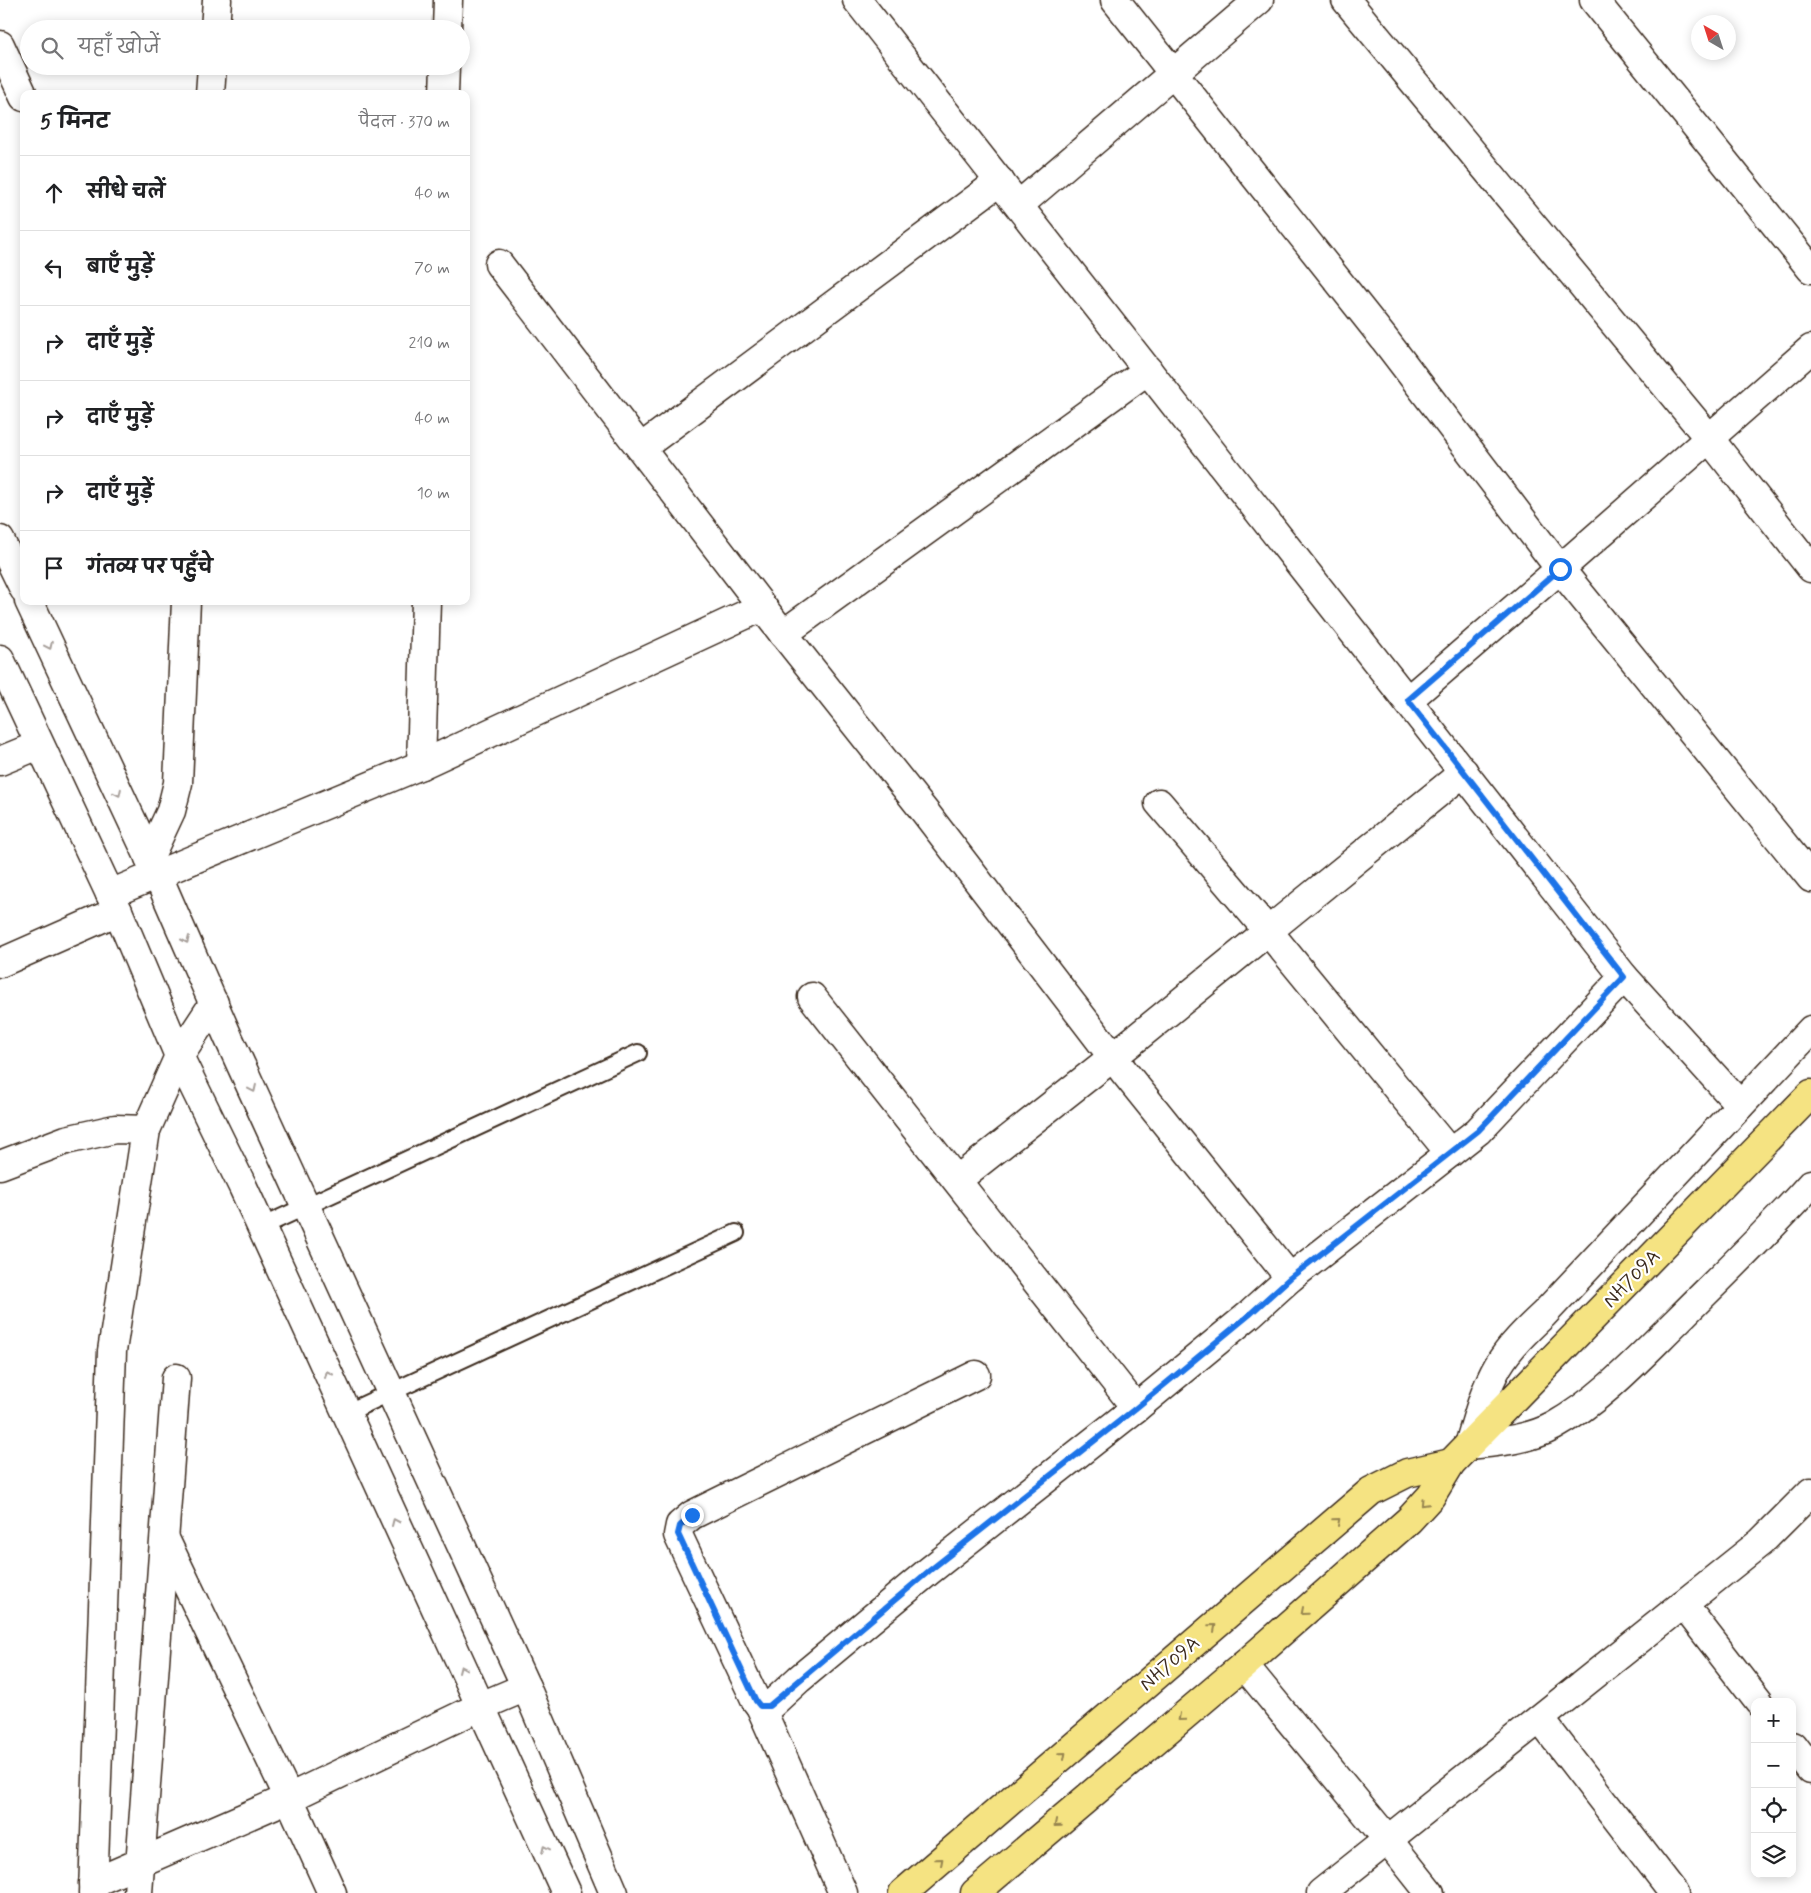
<!DOCTYPE html>
<html lang="hi">
<meta charset="utf-8">
<style>
body{margin:0;font-family:Mynerve,"Playpen Sans Deva",sans-serif;background:#f6f6f6;color:#202124}
.controls{position:absolute;right:15px;bottom:15px;display:grid;overflow:hidden;border-radius:10px;box-shadow:0 2px 12px #0003}
.controls button{width:45px;height:45px;display:grid;place-items:center;padding:0;border:0;border-bottom:1px solid #e0e0e0;background:#fff;color:#202124;font:25px sans-serif}
.compass{position:absolute;left:1691px;top:15px;width:45px;height:45px;border-radius:50%;background:#fff;box-shadow:0 2px 12px #0003;rotate:321deg}
.stop{position:absolute;width:15px;height:15px;margin:-11px;border:4px solid #1a73e8;border-radius:50%;background:#fff}
.stop.end{background:#1a73e8;border-color:#fff;box-shadow:0 1px 5px #0008}
.list{margin:0;padding:0;list-style:none}
h2{display:flex;justify-content:space-between;align-items:center;height:65px;margin:0;padding:0 20px;font-size:21px}
h2 small{font-size:16px;font-weight:400;color:#757577}
.list li{display:grid;grid-template-columns:32px 1fr auto;gap:15px;align-items:center;box-sizing:border-box;height:75px;padding:0 20px;border-top:1px solid #e0e0e0}
.list b{display:block;font-size:19px;white-space:nowrap}
.list em{font-size:16px;font-style:normal;color:#757577}
.icon{flex:none;width:28px;height:28px;fill:none;stroke:currentColor;stroke-width:2;stroke-linecap:round;stroke-linejoin:round}
.map{position:relative;flex:none;width:1811px;height:1893px;overflow:hidden}
.search{position:absolute;background:#fff;box-shadow:0 2px 12px #0003;left:20px;top:20px;width:450px;height:55px;display:flex;align-items:center;gap:12px;box-sizing:border-box;padding:0 18px;border-radius:28px;color:#757577;font-size:19px}
.panel{position:absolute;background:#fff;box-shadow:0 2px 12px #0003;left:20px;top:90px;width:450px;height:515px;border-radius:10px}
.map>svg:first-child{display:block}
.lines{fill:none;stroke-linecap:round;stroke-linejoin:round}
.lane-casing{stroke:#3b2a1e;stroke-width:20}
.street-casing{stroke:#3b2a1e;stroke-width:31}
.secondary-casing{stroke:#3b2a1e;stroke-width:31}
.highway-casing{stroke:#3b2a1e;stroke-width:31}
.lane{stroke:#fff;stroke-width:16}
.street{stroke:#fff;stroke-width:28}
.secondary{stroke:#fff;stroke-width:28}
.highway{stroke:#f5e382;stroke-width:28}
.oneway{stroke:#a79f9a}
.oneway2{stroke:#988650}
.route{stroke:#1a73e8;stroke-width:6}
.labels{text-anchor:middle;dominant-baseline:central;stroke-width:4.5;stroke-linejoin:round;paint-order:stroke}
.street-label{font-size:20px;fill:#3b2a1e;stroke:#fff}
</style>
<div class="map">
<svg width="1811" height="1893" viewBox="0 0 1811 1893">
<rect width="100%" height="100%" fill="#fff"/>
<filter id="ink" filterUnits="userSpaceOnUse"><feTurbulence type="fractalNoise" baseFrequency=".02" numOctaves="2"/><feDisplacementMap in="SourceGraphic" scale="10" xChannelSelector="R" yChannelSelector="G"/><feConvolveMatrix kernelMatrix="1 2 1 2 8 2 1 2 1" color-interpolation-filters="sRGB"/></filter>
<g filter="url(#ink)">
<g class="lines">
<g class="lane-casing">
<g id="lane">
<path d="M261 1227 638 1053"/>
<path d="M346 1413 736 1233"/>
</g>
</g>
<g class="street-casing">
<g id="street">
<path d="M857 0 1624 977 1740 1105"/>
<path d="M1115 0 1385 340 1560 569 1811 878"/>
<path d="M1346 0 1709 438 1811 568"/>
<path d="M1594 0 1811 269"/>
<path d="M215 29 217 0"/>
<path d="M447 29 448 0"/>
<path d="M0 45 24 97"/>
<path d="M210 94 212 66"/>
<path d="M444 94 445 66"/>
<path d="M1019 205 1259 0"/>
<path d="M499 264 774 622 925 812 1125 1073 1290 1278"/>
<path d="M641 448 1000 181"/>
<path d="M783 634 1148 370"/>
<path d="M1408 700 1560 569 1811 349"/>
<path d="M0 761 39 745"/>
<path d="M421 765 426 601"/>
<path d="M1159 803 1268 931 1450 1153"/>
<path d="M149 858 171 811 178 783 186 601"/>
<path d="M110 894 421 765 762 607"/>
<path d="M0 963 118 911"/>
<path d="M812 997 1136 1408"/>
<path d="M1811 1030 1544 1314C1527 1330 1510 1346 1498 1366 1484 1390 1477 1419 1469 1445 1497 1442 1528 1440 1554 1426 1602 1399 1639 1358 1678 1320 1723 1275 1769 1231 1811 1184"/>
<path d="M0 1165 66 1140 115 1129 146 1130"/>
<path d="M957 1180 1113 1057 1464 772"/>
<path d="M976 1375 692 1515 680 1525 678 1535 756 1701 760 1706H769L772 1704 799 1679 929 1571 1136 1408 1249 1315 1290 1278 1478 1131 1624 977"/>
<path d="M165 1539 289 1798 332 1893"/>
<path d="M1683 1604 1759 1702"/>
<path d="M1244 1665 1388 1840 1430 1893"/>
<path d="M760 1706 843 1893"/>
<path d="M1540 1719 1674 1893"/>
<path d="M1792 1745 1811 1770"/>
<path d="M93 1883 289 1798 479 1707 526 1687"/>
<path d="M93 1893 112 1351 146 1130 179 1056 214 1003"/>
<path d="M138 1893 176 1378"/>
<path d="M1321 1893 1761 1542 1811 1492"/>
</g>
</g>
<g class="secondary-casing">
<g id="secondary">
<path d="M0 540 24 589"/>
<path d="M29 601 157 874 229 1039 526 1687 614 1893"/>
<path d="M0 659 118 911 179 1056 243 1187 566 1893"/>
</g>
</g>
<g class="highway-casing">
<g id="highway">
<path d="M903 1893 1371 1491 1407 1473 1451 1463"/>
<path d="M975 1893 1244 1665 1409 1520 1431 1496 1451 1463 1811 1094"/>
</g>
</g>
<use href="#lane" class="lane"/>
<use href="#street" class="street"/>
<use href="#secondary" class="secondary"/>
<use href="#highway" class="highway"/>
</g>
<defs><path id="oneway-chevron" d="M-2-3.5L2.5 0L-2 3.5" fill="none" stroke-width="1.6" stroke-linecap="round" stroke-linejoin="round" transform="scale(1.25)"/></defs>
<g class="oneway">
<use href="#oneway-chevron" transform="translate(49 646) rotate(65)"/>
<use href="#oneway-chevron" transform="translate(118 793) rotate(64)"/>
<use href="#oneway-chevron" transform="translate(186 940) rotate(66)"/>
<use href="#oneway-chevron" transform="translate(253 1089) rotate(65)"/>
<use href="#oneway-chevron" transform="translate(328 1374) rotate(-114)"/>
<use href="#oneway-chevron" transform="translate(395 1522) rotate(-114)"/>
<use href="#oneway-chevron" transform="translate(462 1669) rotate(-114)"/>
<use href="#oneway-chevron" transform="translate(545 1849) rotate(-115)"/>
</g>
<g class="oneway2">
<use href="#oneway-chevron" transform="translate(1424 1503) rotate(133)"/>
<use href="#oneway-chevron" transform="translate(1337 1521) rotate(-41)"/>
<use href="#oneway-chevron" transform="translate(1304 1612) rotate(139)"/>
<use href="#oneway-chevron" transform="translate(1213 1627) rotate(-41)"/>
<use href="#oneway-chevron" transform="translate(1181 1718) rotate(140)"/>
<use href="#oneway-chevron" transform="translate(1063 1755) rotate(-41)"/>
<use href="#oneway-chevron" transform="translate(1057 1824) rotate(140)"/>
<use href="#oneway-chevron" transform="translate(940 1861) rotate(-41)"/>
</g>
</g>
<g class="lines" filter="url(#ink)">
<path class="route" d="M692 1515 680 1526 678 1534 756 1701 760 1706H769L929 1571 1136 1408 1249 1315 1290 1278 1478 1131 1624 977 1408 700 1560 569"/>
</g>
<g class="labels">
<g class="street-label">
<text transform="translate(1632 1279) rotate(-46)">NH709A</text>
<text transform="translate(1170 1664) rotate(-41)">NH709A</text>
</g>
</g>
</svg>
<div class="controls">
<button>+</button>
<button>−</button>
<button><svg class="icon" aria-label="locate" viewBox="0 0 24 24"><circle cx="12" cy="12" r="6"/><path d="M12 2v4M12 18v4M2 12h4M18 12h4"/></svg></button>
<button><svg class="icon" aria-label="layers" viewBox="0 0 24 24"><path d="M12 4l9 5-9 5-9-5zM3 14l9 5 9-5"/></svg></button>
</div>
<svg class="compass" viewBox="-18 -18 36 36"><path d="M0-13l5 13h-10z" fill="#e53935"/><path d="M0 13l5-13h-10z" fill="#757577"/></svg>
<div class="stop" style="left:1560px;top:569px"></div>
<div class="stop end" style="left:692px;top:1515px"></div>
<div class="search"><svg class="icon" aria-label="search" viewBox="0 0 24 24"><circle cx="10" cy="10" r="6"/><path d="M15 15l6 6"/></svg>यहाँ खोजें</div>
<section class="panel">
<h2>5 मिनट<small>पैदल · 370 m</small></h2>
<ul class="list">
<li><svg class="icon" aria-label="ahead" viewBox="0 0 24 24"><path d="M12 20V5M6 11l6-6 6 6"/></svg><div><b>सीधे चलें</b></div><em>40 m</em></li>
<li><svg class="icon" aria-label="left" viewBox="0 0 24 24"><path d="M17 20v-9H6M10 6l-5 5 5 5"/></svg><div><b>बाएँ मुड़ें</b></div><em>70 m</em></li>
<li><svg class="icon" aria-label="right" viewBox="0 0 24 24"><path d="M7 20v-9h11M14 6l5 5-5 5"/></svg><div><b>दाएँ मुड़ें</b></div><em>210 m</em></li>
<li><svg class="icon" aria-label="right" viewBox="0 0 24 24"><path d="M7 20v-9h11M14 6l5 5-5 5"/></svg><div><b>दाएँ मुड़ें</b></div><em>40 m</em></li>
<li><svg class="icon" aria-label="right" viewBox="0 0 24 24"><path d="M7 20v-9h11M14 6l5 5-5 5"/></svg><div><b>दाएँ मुड़ें</b></div><em>10 m</em></li>
<li><svg class="icon" aria-label="arrive" viewBox="0 0 24 24"><path d="M6 21V4h12l-3 4 3 4H6"/></svg><div><b>गंतव्य पर पहुँचे</b></div></li>
</ul>
</section>
</div>
